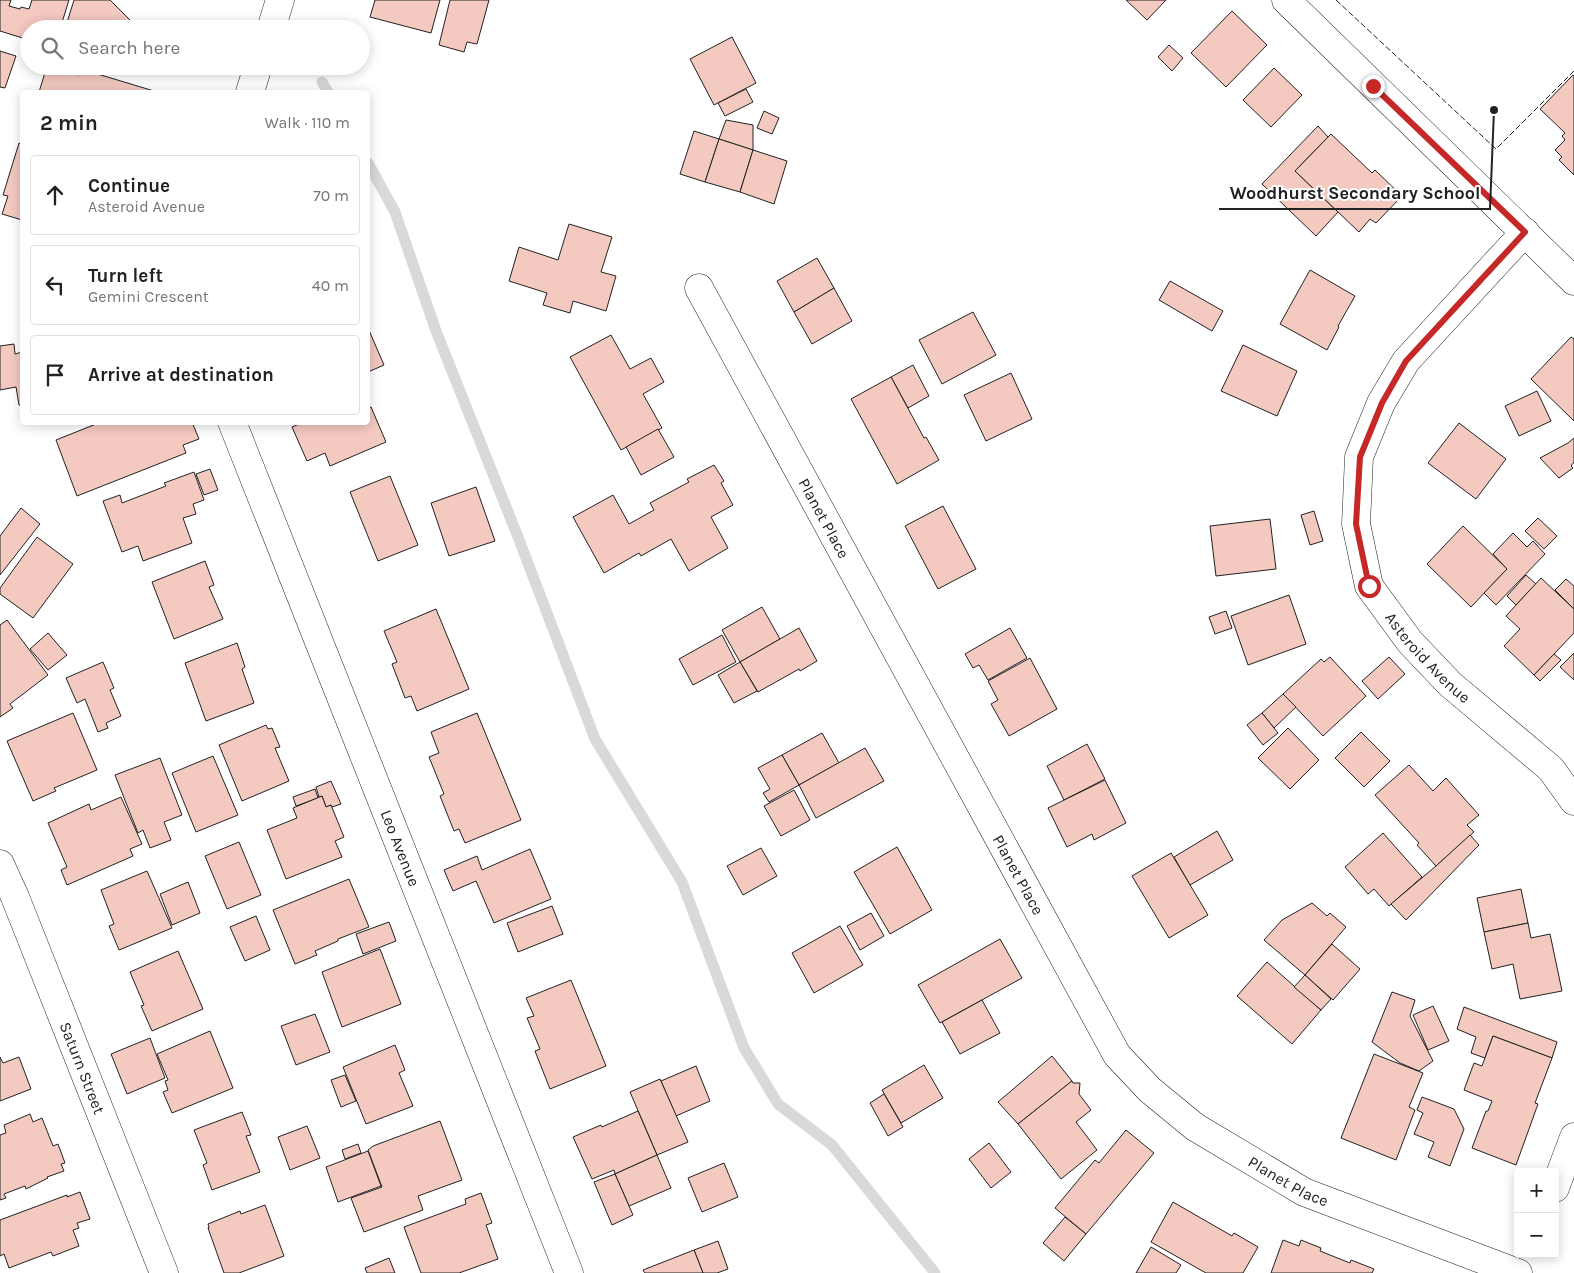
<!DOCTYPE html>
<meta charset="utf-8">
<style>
body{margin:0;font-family:Karla,sans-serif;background:#f6f6f6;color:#222}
.controls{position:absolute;right:15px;bottom:15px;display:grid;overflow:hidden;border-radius:5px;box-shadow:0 2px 12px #0003}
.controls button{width:45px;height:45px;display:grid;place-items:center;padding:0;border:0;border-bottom:1px solid #e0e0e0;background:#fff;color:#222;font:25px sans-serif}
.stop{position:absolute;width:15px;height:15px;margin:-11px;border:4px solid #c62828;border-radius:50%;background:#fff}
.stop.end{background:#c62828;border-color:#fff;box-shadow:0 1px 5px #0008}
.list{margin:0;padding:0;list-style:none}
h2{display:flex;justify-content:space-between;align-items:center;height:65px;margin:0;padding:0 20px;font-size:21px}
h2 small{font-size:16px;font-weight:400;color:#767676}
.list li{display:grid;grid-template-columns:32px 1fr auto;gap:15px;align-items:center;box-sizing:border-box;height:80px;margin:0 10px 10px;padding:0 10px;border:1px solid #e0e0e0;border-radius:5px}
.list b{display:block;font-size:19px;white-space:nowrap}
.list p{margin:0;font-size:16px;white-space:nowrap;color:#767676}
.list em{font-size:16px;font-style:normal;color:#767676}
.icon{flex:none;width:28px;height:28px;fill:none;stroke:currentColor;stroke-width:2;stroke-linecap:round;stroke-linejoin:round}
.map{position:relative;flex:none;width:1574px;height:1273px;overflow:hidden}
.search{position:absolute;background:#fff;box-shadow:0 2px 12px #0003;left:20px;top:20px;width:350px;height:55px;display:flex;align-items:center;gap:12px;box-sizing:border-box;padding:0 18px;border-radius:28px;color:#767676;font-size:19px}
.panel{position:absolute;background:#fff;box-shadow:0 2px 12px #0003;left:20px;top:90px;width:350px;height:335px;border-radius:5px}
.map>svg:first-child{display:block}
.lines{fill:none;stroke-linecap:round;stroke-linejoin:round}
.stream{stroke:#d9d9d9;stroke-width:11}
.building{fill:#f3c9c0;stroke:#222}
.minor-casing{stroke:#222;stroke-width:29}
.minor{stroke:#fff;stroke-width:28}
.fence{stroke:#222;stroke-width:1;stroke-dasharray:6 2.5;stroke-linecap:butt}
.route{stroke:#c62828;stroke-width:6}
.labels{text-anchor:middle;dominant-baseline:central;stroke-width:4;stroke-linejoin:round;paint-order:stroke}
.street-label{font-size:16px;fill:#222;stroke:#fff}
.leader{fill:none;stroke:#222;stroke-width:2}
.callout-dot{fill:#222;stroke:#fff;stroke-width:2}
.callout-label{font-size:18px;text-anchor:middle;font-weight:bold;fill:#222;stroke:#fff;stroke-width:4;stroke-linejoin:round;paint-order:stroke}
</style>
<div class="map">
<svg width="1574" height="1273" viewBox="0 0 1574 1273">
<rect width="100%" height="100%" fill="#fff"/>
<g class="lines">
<g class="stream">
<path d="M322 82 328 92"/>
<path d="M368 163 395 212 436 331 518 537 595 739 682 882 744 1048 778 1104 832 1145 935 1273"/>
</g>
</g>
<g class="building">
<path d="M0 0H11L9 6 20 9 21 7 29 9 32 0H69L60 29H29V40L0 31Z"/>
<path d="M74 0H110L139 29H65Z"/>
<path d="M375 0H440L431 33 370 17Z"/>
<path d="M450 0H489L477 44 467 42 464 52 439 45Z"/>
<path d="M1126 0H1166L1147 20Z"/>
<path d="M1232 11 1267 45 1226 87 1191 53Z"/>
<path d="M732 37 756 83 714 105 690 59Z"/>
<path d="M1169 45 1183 58 1172 71 1158 57Z"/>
<path d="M0 51 16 56 5 88 0 87Z"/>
<path d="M47 66 79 75 81 69 154 91 39 92Z"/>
<path d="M55 66H81L79 74Z"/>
<path d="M1274 68 1302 95 1271 127 1243 100Z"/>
<path d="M1573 75 1574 76V175L1559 160 1562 157 1555 150 1565 140 1562 136 1565 133 1540 109Z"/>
<path d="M746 89 753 102 725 116 718 103Z"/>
<path d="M764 111 779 118 772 134 757 128Z"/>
<path d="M726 120 753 125V150L719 139Z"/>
<path d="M1318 126 1328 137 1295 171 1338 212 1316 236 1262 184Z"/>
<path d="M694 131 719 139 705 182 680 174Z"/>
<path d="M1331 134 1372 173 1375 170 1402 196 1376 223 1370 219 1359 232 1295 171Z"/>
<path d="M719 139 753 150 740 192 705 182Z"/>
<path d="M19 143 22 144V220L2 214 8 196 3 195Z"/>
<path d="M753 150 787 161 774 204 740 192Z"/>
<path d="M569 224 612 237 601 272 616 276 606 311 573 301 570 313 543 305 547 293 509 281 519 247 558 260Z"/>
<path d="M817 258 834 288 794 312 777 281Z"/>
<path d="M1310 270 1355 296 1338 326 1339 327 1327 350 1280 324Z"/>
<path d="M1170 281 1223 311 1212 331 1159 300Z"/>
<path d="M834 288 852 321 812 344 794 312Z"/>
<path d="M973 312 996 355 942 384 919 340Z"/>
<path d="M368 328 384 365 368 372Z"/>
<path d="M611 335 630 369 651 358 664 382 643 394 662 428 621 450 570 357Z"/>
<path d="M1571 337 1574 339V421L1531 379Z"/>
<path d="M14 344 15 354 22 352V405H19L16 387 0 390V346Z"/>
<path d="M1243 345 1297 371 1277 416 1221 391Z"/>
<path d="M913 365 929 396 908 408 891 377Z"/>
<path d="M1011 373 1032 419 986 441 964 395Z"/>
<path d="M891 377 924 438 926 437 939 460 897 484 851 399Z"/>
<path d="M1537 391 1551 421 1519 436 1505 406Z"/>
<path d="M371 407 386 442 330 466 325 453 307 461 292 427 304 422H368V408Z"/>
<path d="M101 422H192L199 439 183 445 186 453 77 496 56 440Z"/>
<path d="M1459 423 1506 459 1476 499 1428 463Z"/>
<path d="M658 429 674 457 641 475 626 447Z"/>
<path d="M1574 438V462L1571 466 1573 468 1559 478 1540 458 1568 443Z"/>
<path d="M714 465 724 481 721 483 733 505 711 517 728 548 689 571 671 539 641 556 639 553 604 573 573 517 613 495 629 524 654 510 650 503 689 482 687 479Z"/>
<path d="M210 469 218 490 204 495 196 474Z"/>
<path d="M194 472 204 500 193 504 196 514 183 518 192 543 143 561 138 546 122 552 103 501 120 495 122 503 166 486 164 483Z"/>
<path d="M390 476 418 545 378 561 350 492Z"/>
<path d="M476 487 495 541 449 556 431 503Z"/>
<path d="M943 506 976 569 938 589 905 526Z"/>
<path d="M21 508 40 524 0 575V536Z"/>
<path d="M1314 511 1323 541 1310 545 1301 515Z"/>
<path d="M1538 518 1557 536 1544 549 1525 531Z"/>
<path d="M1270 519 1276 569 1216 576 1210 526Z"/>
<path d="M1463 526 1507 569 1471 607 1427 564Z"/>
<path d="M1513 533 1527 547 1533 541 1545 554 1496 605 1484 593 1507 569 1493 554Z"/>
<path d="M37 537 73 564 33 618 0 594V588Z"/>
<path d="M205 561 214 585 209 587 223 619 174 639 152 582Z"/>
<path d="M1526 575 1536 584 1516 605 1507 596Z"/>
<path d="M1541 578 1574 609V633L1534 675 1504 646 1520 629 1506 616Z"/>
<path d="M1566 579 1574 586V609L1555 590Z"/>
<path d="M1289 595 1306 644 1248 665 1231 616Z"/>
<path d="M762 607 780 639 740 662 722 630Z"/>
<path d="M436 609 469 689 417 711 411 696 405 698 392 664 397 662 384 631Z"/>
<path d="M1226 611 1232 628 1215 634 1209 617Z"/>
<path d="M7 620 48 675 10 704 13 708 0 717V625Z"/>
<path d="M799 628 817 661 800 671 799 669 758 692 740 662Z"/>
<path d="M1010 628 1027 658 988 680 979 665 973 668 965 654Z"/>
<path d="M48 633 67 655 48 670 30 649Z"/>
<path d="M722 635 736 662 693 685 679 659Z"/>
<path d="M237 643 245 667 242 669 254 703 206 721 185 663Z"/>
<path d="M1574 653V680L1560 667Z"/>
<path d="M1554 654 1561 660 1540 681 1534 675Z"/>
<path d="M1330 657 1366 696 1323 736 1283 694 1321 659 1324 662Z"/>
<path d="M1389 657 1405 674 1378 699 1362 681Z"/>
<path d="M1030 658 1057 709 1009 736 991 704 998 700 988 681Z"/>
<path d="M103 662 114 688 110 690 121 716 106 723 108 728 98 732 85 699 77 703 66 678Z"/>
<path d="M740 662 757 691 734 703 718 675Z"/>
<path d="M1283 694 1296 707 1274 728 1262 713Z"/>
<path d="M73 713 97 770 54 788 56 791 33 801 7 741Z"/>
<path d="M477 713 521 820 465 843 459 829 454 831 440 796 444 794 429 757 439 753 431 732Z"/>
<path d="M1262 713 1278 733 1263 745 1247 725Z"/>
<path d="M266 725 268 729 272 728 280 747 275 748 289 781 242 801 219 745Z"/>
<path d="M1288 728 1319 760 1290 789 1258 758Z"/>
<path d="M1361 732 1390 761 1364 787 1335 758Z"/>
<path d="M822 733 839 763 799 785 782 755Z"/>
<path d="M1087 744 1105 779 1064 800 1047 766Z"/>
<path d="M865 748 884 781 816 818 799 785Z"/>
<path d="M782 755 799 785 769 802 763 793 770 789 758 768Z"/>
<path d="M213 756 238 815 196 832 172 773Z"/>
<path d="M160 758 182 815 164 822 171 840 150 848 143 830 138 833 115 775Z"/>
<path d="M1409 765 1433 791 1446 778 1479 815 1467 825 1474 832 1436 866 1417 845 1419 843 1375 795Z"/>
<path d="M1105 780 1126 823 1094 840 1092 834 1067 847 1048 808Z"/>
<path d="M331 781 341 804 332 807 331 805 326 807 322 796 319 797 316 787Z"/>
<path d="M315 789 318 798 296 806 293 797Z"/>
<path d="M794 790 810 820 781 836 764 806Z"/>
<path d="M322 796 326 807 331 805 344 837 335 841 342 857 286 879 267 830 297 818 293 808Z"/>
<path d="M121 797 142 844 130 849 133 856 67 885 61 870 67 867 48 823 89 804 91 810Z"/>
<path d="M1217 831 1233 860 1190 885 1174 857Z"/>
<path d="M1383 833 1422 877 1389 906 1374 889 1368 894 1345 867Z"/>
<path d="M1470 835 1479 845 1406 920 1391 904 1436 866Z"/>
<path d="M239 842 261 895 227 909 205 856Z"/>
<path d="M897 847 932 910 890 934 854 872Z"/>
<path d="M761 848 777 876 743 895 727 866Z"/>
<path d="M530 849 551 899 494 923 476 881 453 891 444 870 477 856 482 870Z"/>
<path d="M1171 853 1208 915 1169 938 1132 876Z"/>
<path d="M147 871 172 928 119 950 109 926 114 924 101 890Z"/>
<path d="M349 879 369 927 338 939V941L315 951 317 955 295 964 273 910Z"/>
<path d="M188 882 200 913 172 925 160 894Z"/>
<path d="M1521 889 1528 923 1484 932 1477 898Z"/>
<path d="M1312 903 1327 916 1330 913 1346 927 1305 975 1264 940 1282 920Z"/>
<path d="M552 906 563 934 518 952 507 923Z"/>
<path d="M871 913 884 936 860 950 847 926Z"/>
<path d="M256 916 270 950 245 961 230 927Z"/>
<path d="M389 922 396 941 363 954 356 934Z"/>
<path d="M1528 923 1531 938 1550 934 1562 991 1520 999 1513 964 1492 969 1484 932Z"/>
<path d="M840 926 863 965 814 993 792 953Z"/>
<path d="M1000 939 1022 978 940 1023 918 985Z"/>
<path d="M1332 944 1360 969 1333 1000 1305 975Z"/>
<path d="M380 949 401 1004 342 1027 322 972Z"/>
<path d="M178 951 203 1009 152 1031 141 1006 144 1005 130 972Z"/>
<path d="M1267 962 1321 1010 1292 1044 1237 996Z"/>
<path d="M1305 975 1331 999 1321 1010 1294 987Z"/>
<path d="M571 980 606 1066 550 1089 535 1051 540 1049 527 1018 534 1016 526 998Z"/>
<path d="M1392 992 1415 1000 1410 1016 1433 1061 1419 1071 1400 1063 1372 1042Z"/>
<path d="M982 1000 1000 1033 960 1054 942 1022Z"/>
<path d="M1433 1006 1449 1041 1428 1050 1413 1015Z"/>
<path d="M1464 1007 1557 1042 1552 1058 1493 1036 1485 1058 1471 1053 1476 1037 1457 1029Z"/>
<path d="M315 1014 330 1052 296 1065 281 1026Z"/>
<path d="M210 1031 233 1088 172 1113 163 1092 168 1090 165 1081 168 1080 157 1054Z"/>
<path d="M1493 1036 1552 1058 1535 1103 1538 1104 1516 1165 1472 1148 1486 1111H1488L1492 1101 1464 1090 1474 1063 1482 1066Z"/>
<path d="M150 1038 165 1078 127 1094 111 1054Z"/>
<path d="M395 1045 405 1070 399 1073 413 1106 366 1124 343 1067Z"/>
<path d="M1374 1054 1423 1073 1409 1107 1415 1110 1396 1160 1341 1138Z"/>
<path d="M1052 1056 1072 1081 1018 1124 998 1102Z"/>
<path d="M0 1057 3 1063 19 1057 31 1089 0 1101Z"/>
<path d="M924 1065 943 1098 901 1123 882 1090Z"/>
<path d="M696 1066 710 1101 676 1116 661 1081Z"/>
<path d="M345 1075 356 1101 341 1107 331 1080Z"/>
<path d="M660 1079 688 1142 657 1155 630 1092Z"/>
<path d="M1072 1081 1073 1083H1080L1079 1094 1091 1110 1076 1122 1097 1150 1061 1179 1018 1124Z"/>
<path d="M884 1094 903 1127 888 1136 870 1103Z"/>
<path d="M1422 1097 1454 1109 1464 1129 1450 1166 1428 1157 1434 1142 1414 1134 1423 1113 1417 1110Z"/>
<path d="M638 1111 657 1155 615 1174 614 1170 592 1179 573 1137 601 1125 602 1127Z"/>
<path d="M242 1112 251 1135 246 1136 260 1172 212 1190 203 1165 207 1163 194 1130Z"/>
<path d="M30 1114 33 1122 42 1118 53 1146 58 1144 65 1163 61 1164 64 1171 47 1177 48 1178 26 1189 25 1186 4 1194 6 1198 0 1200V1135L6 1133 4 1125Z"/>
<path d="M440 1121 462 1180 418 1196 423 1210 364 1232 351 1198 382 1187 368 1150 373 1146Z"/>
<path d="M307 1126 320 1158 290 1170 278 1137Z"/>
<path d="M1126 1130 1154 1153 1086 1234 1055 1208 1095 1160 1099 1163Z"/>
<path d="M989 1143 1011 1172 991 1188 969 1159Z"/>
<path d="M358 1144 361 1153 345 1159 342 1150Z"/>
<path d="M368 1151 381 1186 338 1202 326 1167Z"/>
<path d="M657 1155 671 1188 629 1206 615 1174Z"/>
<path d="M724 1163 738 1197 702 1212 688 1178Z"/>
<path d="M615 1174 633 1215 612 1225 594 1182Z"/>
<path d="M80 1192 90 1219 77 1223 79 1228 73 1230 79 1246 53 1256 51 1252 9 1268 4 1254 0 1256V1220L67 1195V1197Z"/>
<path d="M481 1193 492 1223 486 1225 498 1259 459 1273H421L404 1227 466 1204 465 1199Z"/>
<path d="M1173 1202 1232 1236 1234 1233 1258 1247 1243 1273H1206L1151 1242Z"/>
<path d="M265 1205 284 1256 239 1273H224L208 1228H209L208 1224 240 1211 241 1214Z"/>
<path d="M1065 1217 1086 1234 1064 1261 1043 1243Z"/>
<path d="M1283 1240 1299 1246 1301 1240 1321 1248 1320 1251 1350 1263 1351 1260 1374 1269 1372 1273H1271Z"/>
<path d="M718 1241 728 1269 717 1273H703L694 1250Z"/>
<path d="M1151 1247 1181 1265 1176 1273H1136Z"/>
<path d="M694 1250 703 1273H645L643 1270Z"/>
<path d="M389 1258 395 1273H367L365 1268Z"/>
</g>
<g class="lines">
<g class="minor-casing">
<g id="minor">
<path d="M1286 0 1574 281"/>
<path d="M271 29 280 0"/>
<path d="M250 92 258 66"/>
<path id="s1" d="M1525 232 1406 361 1381 403 1359 457 1356 524 1369 586 1410 642 1450 684 1551 769 1574 801"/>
<path id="s2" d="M699 288 1117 1055 1150 1090 1195 1127 1304 1192 1518 1273"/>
<path id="s3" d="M232 422 569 1273"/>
<path id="s4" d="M0 864 15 897 164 1273"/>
<path d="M1555 1188 1574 1137"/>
</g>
</g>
<use href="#minor" class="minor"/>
<path class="fence" d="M1336 0 1496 149 1574 71"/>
</g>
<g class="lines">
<path class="route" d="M1369 586 1356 524 1360 457 1382 403 1406 361 1525 232 1373 86"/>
</g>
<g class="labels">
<g class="street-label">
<text stroke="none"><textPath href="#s2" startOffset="262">Planet Place</textPath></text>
<text stroke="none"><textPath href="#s1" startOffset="506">Asteroid Avenue</textPath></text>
<text stroke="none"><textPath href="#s3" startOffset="458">Leo Avenue</textPath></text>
<text stroke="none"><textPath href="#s2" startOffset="668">Planet Place</textPath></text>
<text stroke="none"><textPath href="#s4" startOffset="220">Saturn Street</textPath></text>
<text stroke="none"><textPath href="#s2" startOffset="1088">Planet Place</textPath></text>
</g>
</g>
<path class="leader" d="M1494 110L1490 209H1219"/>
<circle class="callout-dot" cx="1494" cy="110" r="5"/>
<g class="callout-label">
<text x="1355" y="199">Woodhurst Secondary School</text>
</g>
</svg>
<div class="controls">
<button>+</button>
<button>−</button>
</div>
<div class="stop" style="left:1369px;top:586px"></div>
<div class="stop end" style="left:1373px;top:86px"></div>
<div class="search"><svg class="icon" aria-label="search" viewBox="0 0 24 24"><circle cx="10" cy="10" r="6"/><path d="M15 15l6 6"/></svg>Search here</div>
<section class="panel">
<h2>2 min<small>Walk · 110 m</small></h2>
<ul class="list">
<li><svg class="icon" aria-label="ahead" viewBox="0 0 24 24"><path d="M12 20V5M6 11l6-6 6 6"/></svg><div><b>Continue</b><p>Asteroid Avenue</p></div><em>70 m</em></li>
<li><svg class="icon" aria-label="left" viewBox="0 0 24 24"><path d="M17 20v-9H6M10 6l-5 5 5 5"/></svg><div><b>Turn left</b><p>Gemini Crescent</p></div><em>40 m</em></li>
<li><svg class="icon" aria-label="arrive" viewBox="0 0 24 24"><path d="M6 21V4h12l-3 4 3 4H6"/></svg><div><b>Arrive at destination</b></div></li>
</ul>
</section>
</div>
